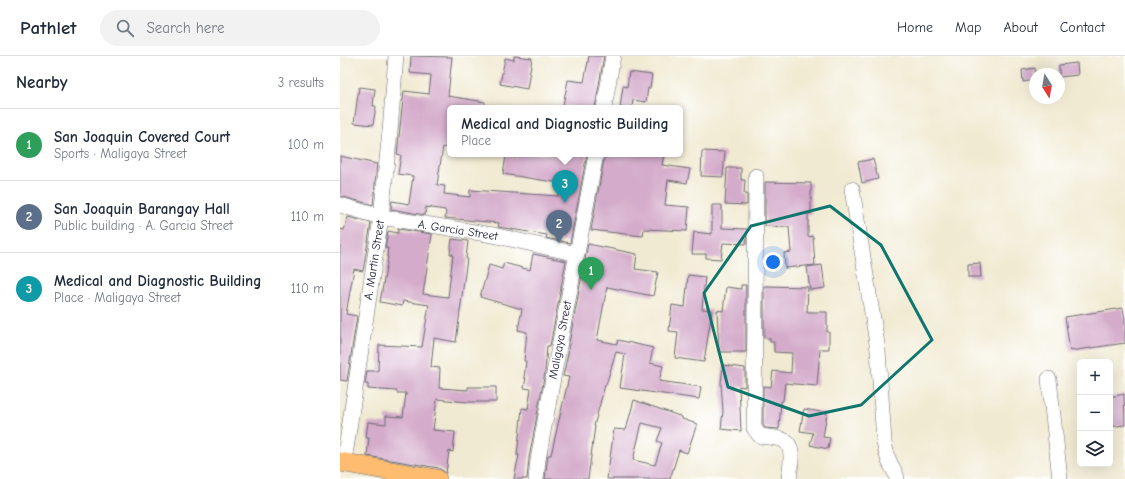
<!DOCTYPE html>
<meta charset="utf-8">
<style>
body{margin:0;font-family:"Comic Neue",sans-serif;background:#f2f2f3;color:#1f2937}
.controls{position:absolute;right:12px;bottom:12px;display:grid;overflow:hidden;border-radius:6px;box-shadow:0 4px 16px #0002}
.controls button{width:36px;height:36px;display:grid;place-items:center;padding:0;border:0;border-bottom:1px solid #e0e1e3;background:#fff;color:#1f2937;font:20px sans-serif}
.compass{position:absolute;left:689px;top:12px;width:36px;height:36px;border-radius:50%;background:#fff;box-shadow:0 4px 16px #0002;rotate:169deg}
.you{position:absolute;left:433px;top:206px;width:14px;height:14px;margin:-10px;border:3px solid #fff;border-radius:50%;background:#1a73e8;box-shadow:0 0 0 6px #1a73e833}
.badge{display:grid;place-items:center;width:26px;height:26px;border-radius:50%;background:#2563eb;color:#fff;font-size:13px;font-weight:700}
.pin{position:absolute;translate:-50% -33px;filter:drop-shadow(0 1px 2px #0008)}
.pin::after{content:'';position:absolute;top:21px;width:14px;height:12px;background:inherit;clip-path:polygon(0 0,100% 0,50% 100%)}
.popup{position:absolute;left:107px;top:49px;width:236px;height:52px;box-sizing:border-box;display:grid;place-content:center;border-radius:6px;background:#fff;filter:drop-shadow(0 1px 3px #0005);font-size:13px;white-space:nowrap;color:#747a83}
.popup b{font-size:15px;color:#1f2937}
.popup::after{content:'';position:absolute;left:50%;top:100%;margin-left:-8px;border:8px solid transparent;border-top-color:#fff}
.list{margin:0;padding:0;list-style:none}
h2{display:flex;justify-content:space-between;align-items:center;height:52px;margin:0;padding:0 16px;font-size:17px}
h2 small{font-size:13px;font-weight:400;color:#747a83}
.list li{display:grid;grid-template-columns:26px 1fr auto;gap:12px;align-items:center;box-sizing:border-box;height:72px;padding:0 16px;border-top:1px solid #e0e1e3}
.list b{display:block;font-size:15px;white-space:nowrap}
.list p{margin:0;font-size:13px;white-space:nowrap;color:#747a83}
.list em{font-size:13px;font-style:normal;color:#747a83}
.icon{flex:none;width:22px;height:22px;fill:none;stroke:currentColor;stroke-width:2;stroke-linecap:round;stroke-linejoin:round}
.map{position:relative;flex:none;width:785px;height:423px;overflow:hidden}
header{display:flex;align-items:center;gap:24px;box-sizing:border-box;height:56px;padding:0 20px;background:#fff;border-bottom:1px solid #e0e1e3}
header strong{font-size:19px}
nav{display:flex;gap:22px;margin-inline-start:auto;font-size:14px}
.search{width:280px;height:36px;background:#f2f2f3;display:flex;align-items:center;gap:10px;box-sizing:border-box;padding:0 14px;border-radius:22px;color:#747a83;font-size:15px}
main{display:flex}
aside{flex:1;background:#fff}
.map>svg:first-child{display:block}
.building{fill:#d4abcb;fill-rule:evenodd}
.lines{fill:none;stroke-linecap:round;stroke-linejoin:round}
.minor-casing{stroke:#6a6870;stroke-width:16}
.major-casing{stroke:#6a6870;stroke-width:20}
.minor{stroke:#fff;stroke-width:15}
.major{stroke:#fdbc70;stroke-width:19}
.marked{fill:none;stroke:#0f766e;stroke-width:3;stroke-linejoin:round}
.labels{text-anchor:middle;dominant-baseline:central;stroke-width:3;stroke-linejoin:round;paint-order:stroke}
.street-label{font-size:12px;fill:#22223b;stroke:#fff}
</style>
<header>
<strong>Pathlet</strong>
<div class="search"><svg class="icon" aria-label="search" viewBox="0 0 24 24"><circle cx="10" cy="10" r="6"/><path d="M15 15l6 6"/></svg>Search here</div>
<nav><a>Home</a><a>Map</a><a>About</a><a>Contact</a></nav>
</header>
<main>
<aside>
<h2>Nearby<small>3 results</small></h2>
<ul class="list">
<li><span class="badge" style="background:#2e9e5b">1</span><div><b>San Joaquin Covered Court</b><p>Sports · Maligaya Street</p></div><em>100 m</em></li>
<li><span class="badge" style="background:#5c6f8a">2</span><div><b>San Joaquin Barangay Hall</b><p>Public building · A. Garcia Street</p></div><em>110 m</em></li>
<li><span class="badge" style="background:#0f9aa8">3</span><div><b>Medical and Diagnostic Building</b><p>Place · Maligaya Street</p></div><em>110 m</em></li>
</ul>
</aside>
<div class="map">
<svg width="785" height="423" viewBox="0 0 785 423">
<rect width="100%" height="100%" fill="#fff"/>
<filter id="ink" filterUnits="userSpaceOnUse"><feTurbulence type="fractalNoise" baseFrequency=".025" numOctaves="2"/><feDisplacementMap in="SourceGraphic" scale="8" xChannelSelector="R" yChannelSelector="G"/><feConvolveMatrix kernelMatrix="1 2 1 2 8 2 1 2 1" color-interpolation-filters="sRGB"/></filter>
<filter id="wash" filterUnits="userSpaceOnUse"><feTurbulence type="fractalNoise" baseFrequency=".012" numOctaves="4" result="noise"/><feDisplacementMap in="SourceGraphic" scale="16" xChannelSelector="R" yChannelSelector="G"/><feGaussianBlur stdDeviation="0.9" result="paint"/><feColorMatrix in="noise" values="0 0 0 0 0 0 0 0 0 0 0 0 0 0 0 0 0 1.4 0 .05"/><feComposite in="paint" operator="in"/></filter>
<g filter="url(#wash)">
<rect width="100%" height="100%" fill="#f1ead2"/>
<g id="blocks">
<g class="building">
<path d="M71 0 112 1 108 40 145 46V52H110V92L103 91 97 129 105 130 104 138 130 141V134L218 140 220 127 163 118 166 100 176 102 177 98H247L230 187 206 182 207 179 158 171 159 167 105 162 106 156 105 155V154L86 151 85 159 51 153 52 145 69 148 73 120 58 118 61 99 57 98 64 35 89 38 91 19 70 17Z"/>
<path d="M174 0 192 2 187 33 160 28 165 2 174 4Z"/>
<path d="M249 0H264L255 52H240L223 49 228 24 244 26Z"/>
<path d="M737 7 738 19 719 21V9Z"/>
<path d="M695 12V24L683 26 682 14Z"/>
<path d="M289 16 312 19 310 32H308L306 46 293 44 292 52H280L283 30 287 31Z"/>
<path d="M19 31 35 33 33 50H36L33 69 14 67Z"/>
<path d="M362 95 385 96 383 121 361 120Z"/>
<path d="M265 98H324L322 109 350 113 347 127 328 124 325 149 349 151 347 175 304 173 303 180 251 174Z"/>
<path d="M0 100 37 108 33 149 0 140Z"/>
<path d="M533 103 538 123 522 127 518 106Z"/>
<path d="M387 112H401V124H405L404 138H407V149L385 148Z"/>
<path d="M425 126 471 127V158H468V181L473 180 475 209 445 212 444 197 451 196 449 171 425 170Z"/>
<path d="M372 149H382V172L407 173 406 188 383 187 381 203 366 202V198H352L354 176 372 178Z"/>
<path d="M8 161 31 167 23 215 14 213 6 258 17 260 7 325 0 324V173L4 174Z"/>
<path d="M58 173 92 178 83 238 108 241 113 198H110L112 183 128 185 126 202H127L116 286 94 282 91 311 100 312 99 332 128 334V331H156V346H128L97 343 93 374 115 376 113 396 109 395 106 417 99 412 27 400 29 382H26L28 366 46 368V360L63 361 66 337H57V335L28 333V328H25L27 315H38L39 289 82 291 89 249 63 245 62 250 40 246 48 201H47L48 192H45L48 175 58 177Z"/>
<path d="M248 188 297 198 295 213 318 216 313 240 267 231 257 284 277 288 278 284 313 292 310 307 323 310 319 325 361 331 359 343 280 332 285 298 276 296 266 329H265L254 370H255L248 423H205L208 399H211L229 321 223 320 229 293H228Z"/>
<path d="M193 198 226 205 210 290H207L205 316 189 402 187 423H174L179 399H177L182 352 188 353 191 333 184 332 186 322H184L186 305H184L187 276 178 274 182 253 140 241 149 209 162 213 164 207 190 214Z"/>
<path d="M640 207 641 221H628V208Z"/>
<path d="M482 209 485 232 470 234 467 211Z"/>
<path d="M348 219 365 221 362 253 372 254 364 306 335 302 338 276 329 275 332 249 345 251Z"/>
<path d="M401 229H406V296H379L377 254 383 255 386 231 401 233Z"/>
<path d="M424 230 468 231 467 256H487V276H489V293H480L477 330 445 327 443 345H441L439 373 425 372 423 369V330L431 331 433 315 451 317 452 297 434 296V286H430V282H424Z"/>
<path d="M783 252 785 263V287L730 295 725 261Z"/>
<path d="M383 309 405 312V331L399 330 401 375 381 373 383 355 381 327Z"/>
<path d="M784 338 785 369 770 371V341Z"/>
<path d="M294 344 342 361V363L357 368 347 397 339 394 330 423H267L274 373 286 374ZM302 367 322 372 317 385 322 387 315 409 293 404Z"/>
<path d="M464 353 487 357 483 381 490 382 488 393 470 389 473 377 460 375Z"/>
</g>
</g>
</g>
<g filter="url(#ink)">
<use href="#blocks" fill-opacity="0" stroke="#6a6870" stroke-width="1"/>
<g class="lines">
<g class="minor-casing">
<g id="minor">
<path d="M264 52 273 0"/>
<path d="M416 120 414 372 420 380C427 381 437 381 443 384 456 389 450 412 449 423"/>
<path d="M512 133 538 294 544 386C545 393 547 399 549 405 552 412 556 416 557 423"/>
<path d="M0 149 41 161 153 179 237 198"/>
<path d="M709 323 720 423"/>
<path d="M4 406 41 161 50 75 56 0"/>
<path d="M196 423 198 404C216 302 237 200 256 98"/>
</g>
</g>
<g class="major-casing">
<path id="major" d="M0 406 97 423"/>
</g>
<use href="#minor" class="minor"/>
<use href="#major" class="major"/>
</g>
</g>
<path class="marked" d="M490 150 541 189 592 284 521 349 469 360 388 331 364 237 411 170Z"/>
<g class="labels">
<g class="street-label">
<text transform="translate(118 174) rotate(9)">A. Garcia Street</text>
<text transform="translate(34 204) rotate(-81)">A. Martin Street</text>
<text transform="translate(220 284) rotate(-79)">Maligaya Street</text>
</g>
</g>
</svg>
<div class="controls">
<button>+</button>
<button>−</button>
<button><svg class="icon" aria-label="layers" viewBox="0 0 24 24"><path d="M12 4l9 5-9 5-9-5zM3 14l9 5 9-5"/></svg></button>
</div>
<svg class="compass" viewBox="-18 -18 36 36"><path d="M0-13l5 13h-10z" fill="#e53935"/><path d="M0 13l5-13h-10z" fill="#747a83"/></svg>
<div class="you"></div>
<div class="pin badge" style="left:251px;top:234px;background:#2e9e5b">1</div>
<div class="pin badge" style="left:219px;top:187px;background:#5c6f8a">2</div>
<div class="pin badge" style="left:225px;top:147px;background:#0f9aa8">3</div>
<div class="popup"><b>Medical and Diagnostic Building</b>Place</div>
</div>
</main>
